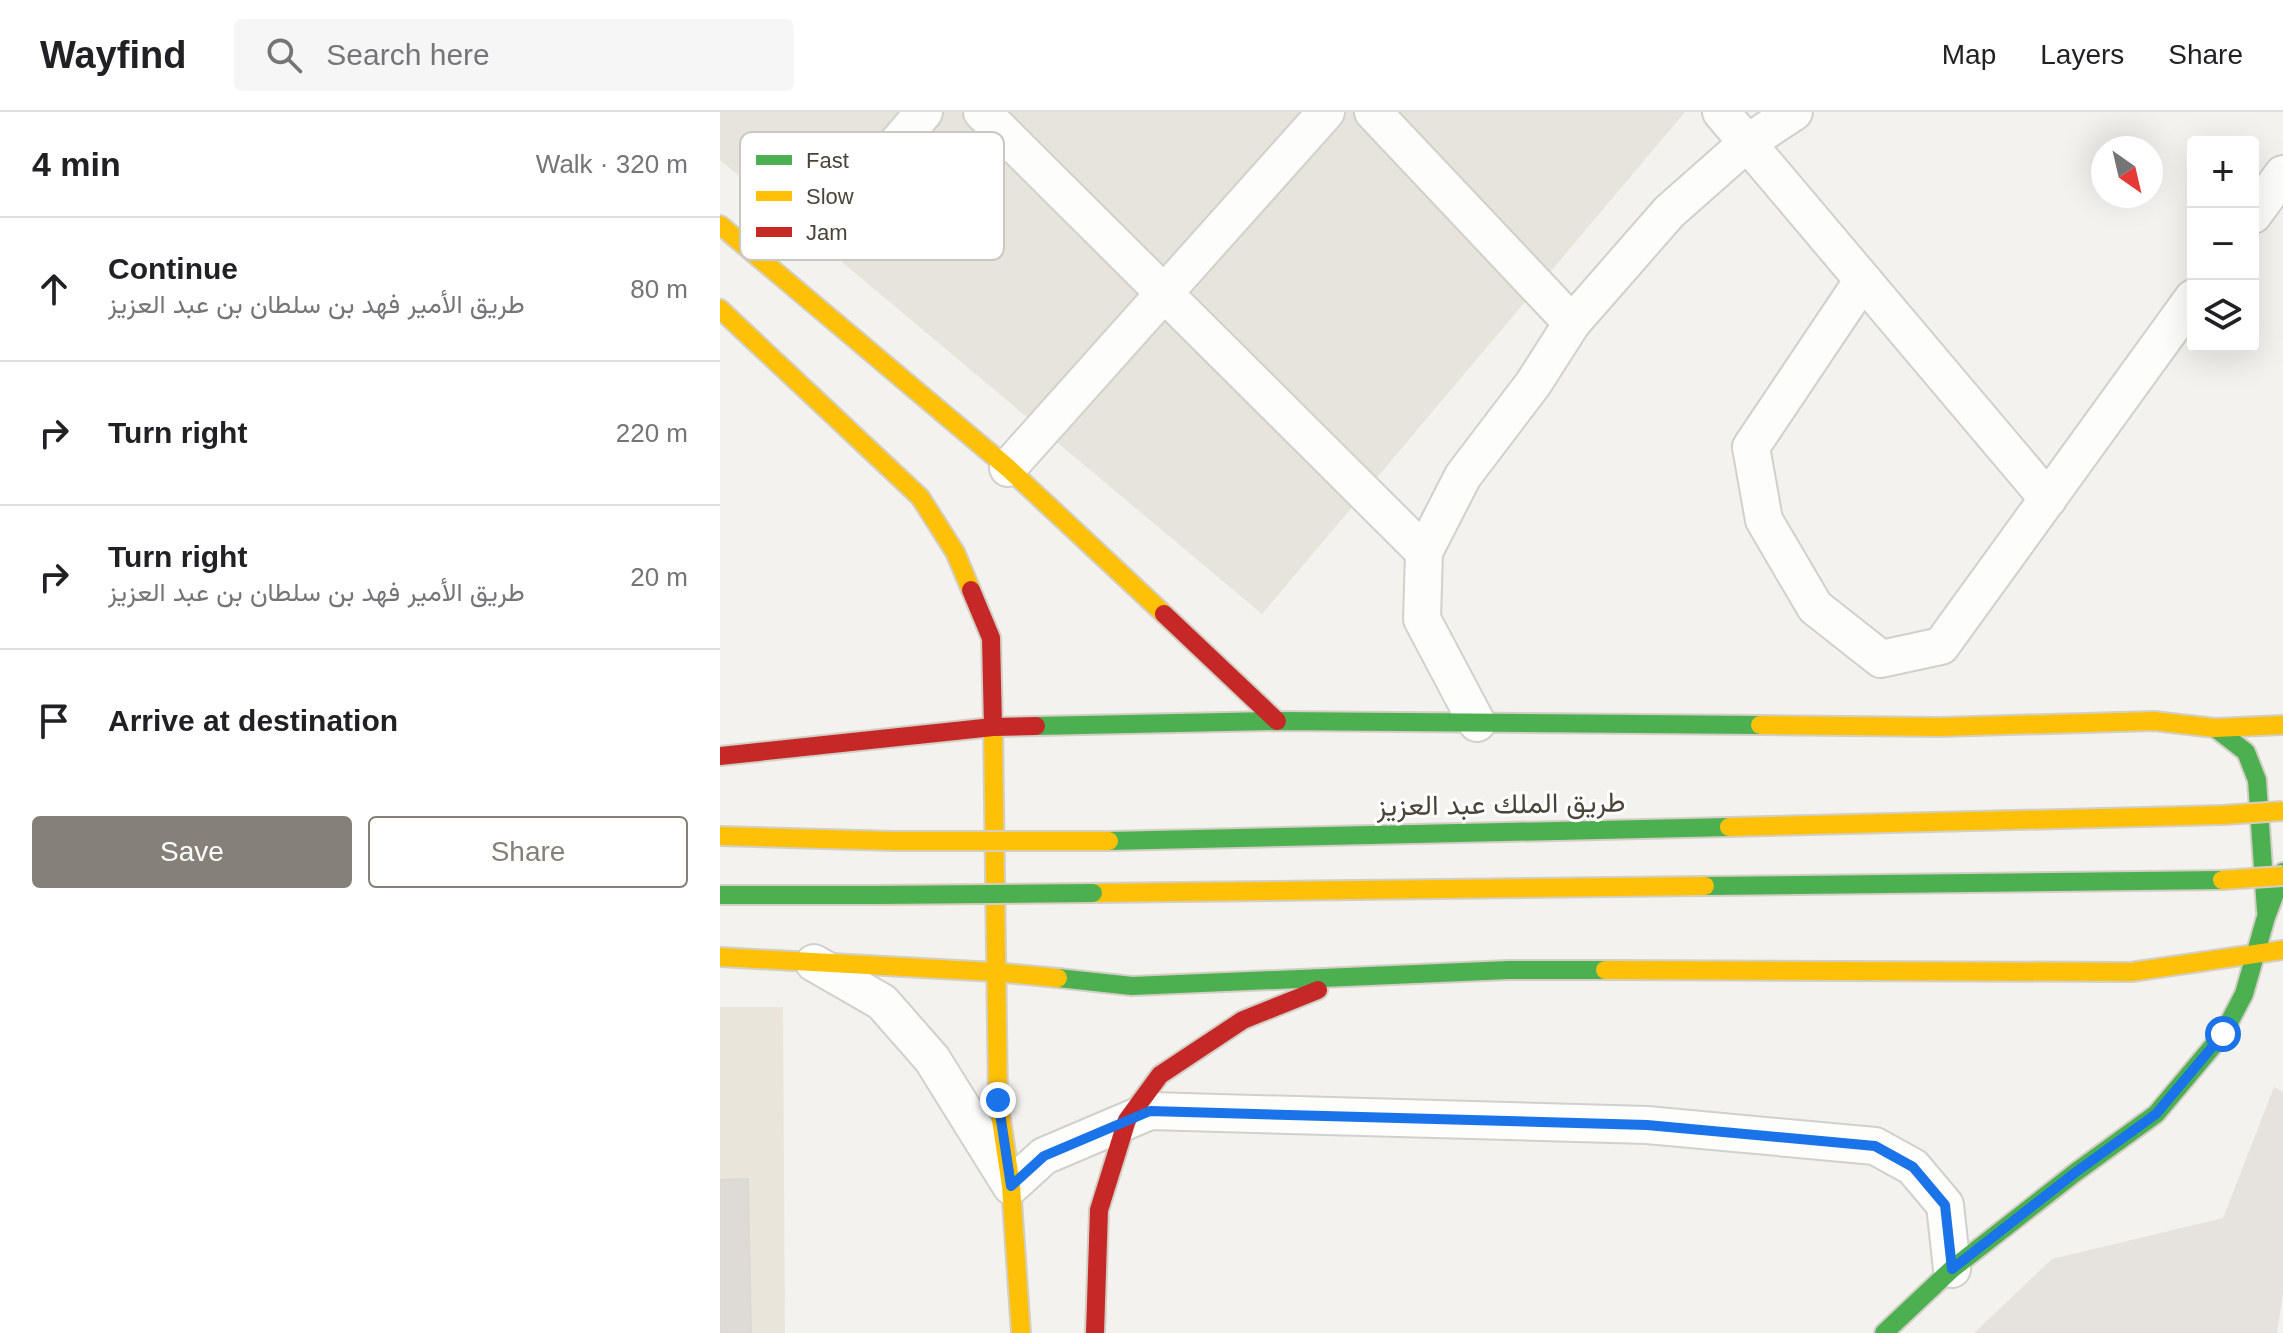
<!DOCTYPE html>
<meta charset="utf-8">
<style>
body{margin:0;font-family:Arial,Vazirmatn,sans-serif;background:#f6f6f6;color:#202124}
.controls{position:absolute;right:24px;top:24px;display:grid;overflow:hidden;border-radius:8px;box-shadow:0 8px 32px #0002}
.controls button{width:72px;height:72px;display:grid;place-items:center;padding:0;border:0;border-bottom:2px solid #e0e0e0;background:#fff;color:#202124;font:40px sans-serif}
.compass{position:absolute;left:1371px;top:24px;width:72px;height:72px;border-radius:50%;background:#fff;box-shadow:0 8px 32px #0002;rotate:146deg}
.stop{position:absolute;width:24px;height:24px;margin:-18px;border:6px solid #1a73e8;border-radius:50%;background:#fff}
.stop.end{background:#1a73e8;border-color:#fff;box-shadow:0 2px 8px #0008}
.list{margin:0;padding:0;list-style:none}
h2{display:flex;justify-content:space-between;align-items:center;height:104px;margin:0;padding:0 32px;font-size:34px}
h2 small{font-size:26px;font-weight:400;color:#757577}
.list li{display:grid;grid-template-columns:52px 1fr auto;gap:24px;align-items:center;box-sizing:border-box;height:144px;padding:0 32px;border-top:2px solid #e0e0e0}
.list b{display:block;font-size:30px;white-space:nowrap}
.list p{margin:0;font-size:26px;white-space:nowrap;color:#757577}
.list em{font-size:26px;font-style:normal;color:#757577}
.actions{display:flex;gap:16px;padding:24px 32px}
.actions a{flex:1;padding:18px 0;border:2px solid #868178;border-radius:8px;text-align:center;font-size:28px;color:#868178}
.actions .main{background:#868178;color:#fff}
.icon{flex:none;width:44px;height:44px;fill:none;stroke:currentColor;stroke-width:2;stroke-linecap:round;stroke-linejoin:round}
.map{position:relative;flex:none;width:1563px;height:1221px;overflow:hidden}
header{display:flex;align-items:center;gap:48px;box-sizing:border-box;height:112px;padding:0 40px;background:#fff;border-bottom:2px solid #e0e0e0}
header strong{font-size:38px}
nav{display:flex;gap:44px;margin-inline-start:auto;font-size:28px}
.search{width:560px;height:72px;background:#f6f6f6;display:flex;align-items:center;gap:20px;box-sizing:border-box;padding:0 28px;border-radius:8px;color:#757577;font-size:30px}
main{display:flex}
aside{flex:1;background:#fff}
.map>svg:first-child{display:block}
.residential{fill:#e7e4dc}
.education{fill:#eae5da}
.parking{fill:#e6e3df}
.building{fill:#dedbd6;stroke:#dcd9d4;stroke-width:2}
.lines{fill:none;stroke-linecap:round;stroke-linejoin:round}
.street-casing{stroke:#d2d0cb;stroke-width:40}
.fast-casing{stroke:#d3cfc5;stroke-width:22}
.slow-casing{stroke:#d3cfc5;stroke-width:22}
.jam-casing{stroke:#d3cfc5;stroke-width:22}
.street{stroke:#fdfdfc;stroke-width:36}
.fast{stroke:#4caf50;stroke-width:18}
.slow{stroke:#ffc107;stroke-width:18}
.jam{stroke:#c62828;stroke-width:18}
.fast-bridge-casing{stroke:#d6cebb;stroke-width:22;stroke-linecap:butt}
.slow-bridge-casing{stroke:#d6cebb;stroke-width:22;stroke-linecap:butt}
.fast-bridge{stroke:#4caf50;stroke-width:18}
.slow-bridge{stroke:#ffc107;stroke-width:18}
.route{stroke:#1a73e8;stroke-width:10}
.labels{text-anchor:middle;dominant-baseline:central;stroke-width:6;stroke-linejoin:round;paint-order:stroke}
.street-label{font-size:28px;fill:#4b4439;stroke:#fff}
.key{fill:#fff;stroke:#c9c7c4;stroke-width:2}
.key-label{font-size:22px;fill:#4b4439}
</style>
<header>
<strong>Wayfind</strong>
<div class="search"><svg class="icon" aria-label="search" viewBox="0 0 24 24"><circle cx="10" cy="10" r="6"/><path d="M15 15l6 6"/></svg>Search here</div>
<nav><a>Map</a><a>Layers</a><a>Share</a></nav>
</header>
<main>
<aside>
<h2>4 min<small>Walk · 320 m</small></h2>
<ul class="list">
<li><svg class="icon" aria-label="ahead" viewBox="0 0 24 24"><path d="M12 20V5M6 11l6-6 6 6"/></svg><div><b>Continue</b><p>طريق الأمير فهد بن سلطان بن عبد العزيز</p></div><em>80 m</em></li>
<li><svg class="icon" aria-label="right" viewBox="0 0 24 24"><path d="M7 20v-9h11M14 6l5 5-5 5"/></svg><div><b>Turn right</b></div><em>220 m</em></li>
<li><svg class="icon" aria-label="right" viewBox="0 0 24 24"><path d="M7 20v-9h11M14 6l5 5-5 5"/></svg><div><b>Turn right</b><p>طريق الأمير فهد بن سلطان بن عبد العزيز</p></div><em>20 m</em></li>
<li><svg class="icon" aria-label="arrive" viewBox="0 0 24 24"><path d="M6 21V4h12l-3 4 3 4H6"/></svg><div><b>Arrive at destination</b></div></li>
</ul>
<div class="actions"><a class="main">Save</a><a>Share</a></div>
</aside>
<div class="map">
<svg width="1563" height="1221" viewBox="0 0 1563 1221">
<rect width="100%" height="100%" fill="#f4f2ee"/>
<path class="residential" d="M0 0H965L542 502 0 48Z"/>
<path class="education" d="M0 895H63L65 1221H0Z"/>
<path class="parking" d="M1554 975 1563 980V1181L1557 1221H1254L1332 1147 1503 1106Z"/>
<path class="building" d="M28 1067 31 1221H0V1068Z"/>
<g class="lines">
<g class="street-casing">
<g id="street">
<path d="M262 0 704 440"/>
<path d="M653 0 852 211"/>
<path d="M1001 0 1328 387"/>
<path d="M1533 103 1563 62"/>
<path d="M106 114 204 0"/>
<path d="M1143 168 1031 335 1044 408 1095 495 1161 547 1221 534 1473 186"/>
<path d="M288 356 606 0"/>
<path d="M757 611 702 507 704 440 743 364 813 272 852 211 949 100 1027 31 1074 0"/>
<path d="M94 851 162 890 212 947 291 1074 324 1044 430 999 927 1013 1155 1034 1193 1055 1225 1093 1232 1157"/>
</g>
</g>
<g class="fast-casing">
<g id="fast">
<path d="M316 614 557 609 1040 613"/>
<path d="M1495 616 1526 640 1537 668 1546 799"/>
<path d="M389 729 1009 715"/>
<path d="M985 774 1502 768"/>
<path d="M0 783H156"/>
<path d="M338 866 412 874 789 858H885"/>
<path d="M1164 1221 1232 1157 1356 1060 1436 1002 1503 922 1524 882 1546 805 1563 760"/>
</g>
</g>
<g class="slow-casing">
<g id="slow">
<path d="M0 113 288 356 444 502"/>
<path d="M0 197 200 385 235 440 251 478"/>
<path d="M1040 613 1220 615 1434 609 1495 616 1563 613"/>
<path d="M273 615 278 988 291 1074 301 1221"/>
<path d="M1009 715 1503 703"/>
<path d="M0 724 175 729"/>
<path d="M373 781 985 774"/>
<path d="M0 845 275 860 338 866"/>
<path d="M885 858 1411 860 1563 838"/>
</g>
</g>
<g class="jam-casing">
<g id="jam">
<path d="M251 478 271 526 273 615"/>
<path d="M444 502 557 609"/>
<path d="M0 644 273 615 316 614"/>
<path d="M375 1221 379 1098 407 1008 440 963 523 908 598 878"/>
</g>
</g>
<use href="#street" class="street"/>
<use href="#fast" class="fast"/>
<use href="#slow" class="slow"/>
<use href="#jam" class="jam"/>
<g class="fast-bridge-casing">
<path id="fast-bridge" d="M156 783 373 781"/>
</g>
<g class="slow-bridge-casing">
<g id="slow-bridge">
<path d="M1503 703 1563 699"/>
<path d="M175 729H389"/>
<path d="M1502 768 1563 764"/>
</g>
</g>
<use href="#fast-bridge" class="fast-bridge"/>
<use href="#slow-bridge" class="slow-bridge"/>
</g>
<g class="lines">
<path class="route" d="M278 988 291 1074 324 1044 430 999 927 1013 1155 1034 1193 1055 1225 1093 1232 1157 1356 1060 1436 1002 1503 922"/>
</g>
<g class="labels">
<g class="street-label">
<text transform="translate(781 692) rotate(-1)">طريق الملك عبد العزيز</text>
</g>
</g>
<rect x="20" y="20" width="264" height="128" rx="12" class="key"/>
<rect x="36" y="43" width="36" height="10" fill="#4caf50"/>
<rect x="36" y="79" width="36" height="10" fill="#ffc107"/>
<rect x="36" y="115" width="36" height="10" fill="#c62828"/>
<g class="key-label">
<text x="86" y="56">Fast</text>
<text x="86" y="92">Slow</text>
<text x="86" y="128">Jam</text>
</g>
</svg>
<div class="controls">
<button>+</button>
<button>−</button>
<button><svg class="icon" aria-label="layers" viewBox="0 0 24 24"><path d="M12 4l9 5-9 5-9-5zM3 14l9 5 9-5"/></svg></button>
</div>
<svg class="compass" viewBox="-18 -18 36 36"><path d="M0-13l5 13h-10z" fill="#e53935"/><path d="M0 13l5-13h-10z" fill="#757577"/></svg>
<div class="stop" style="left:1503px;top:922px"></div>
<div class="stop end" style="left:278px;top:988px"></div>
</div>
</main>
